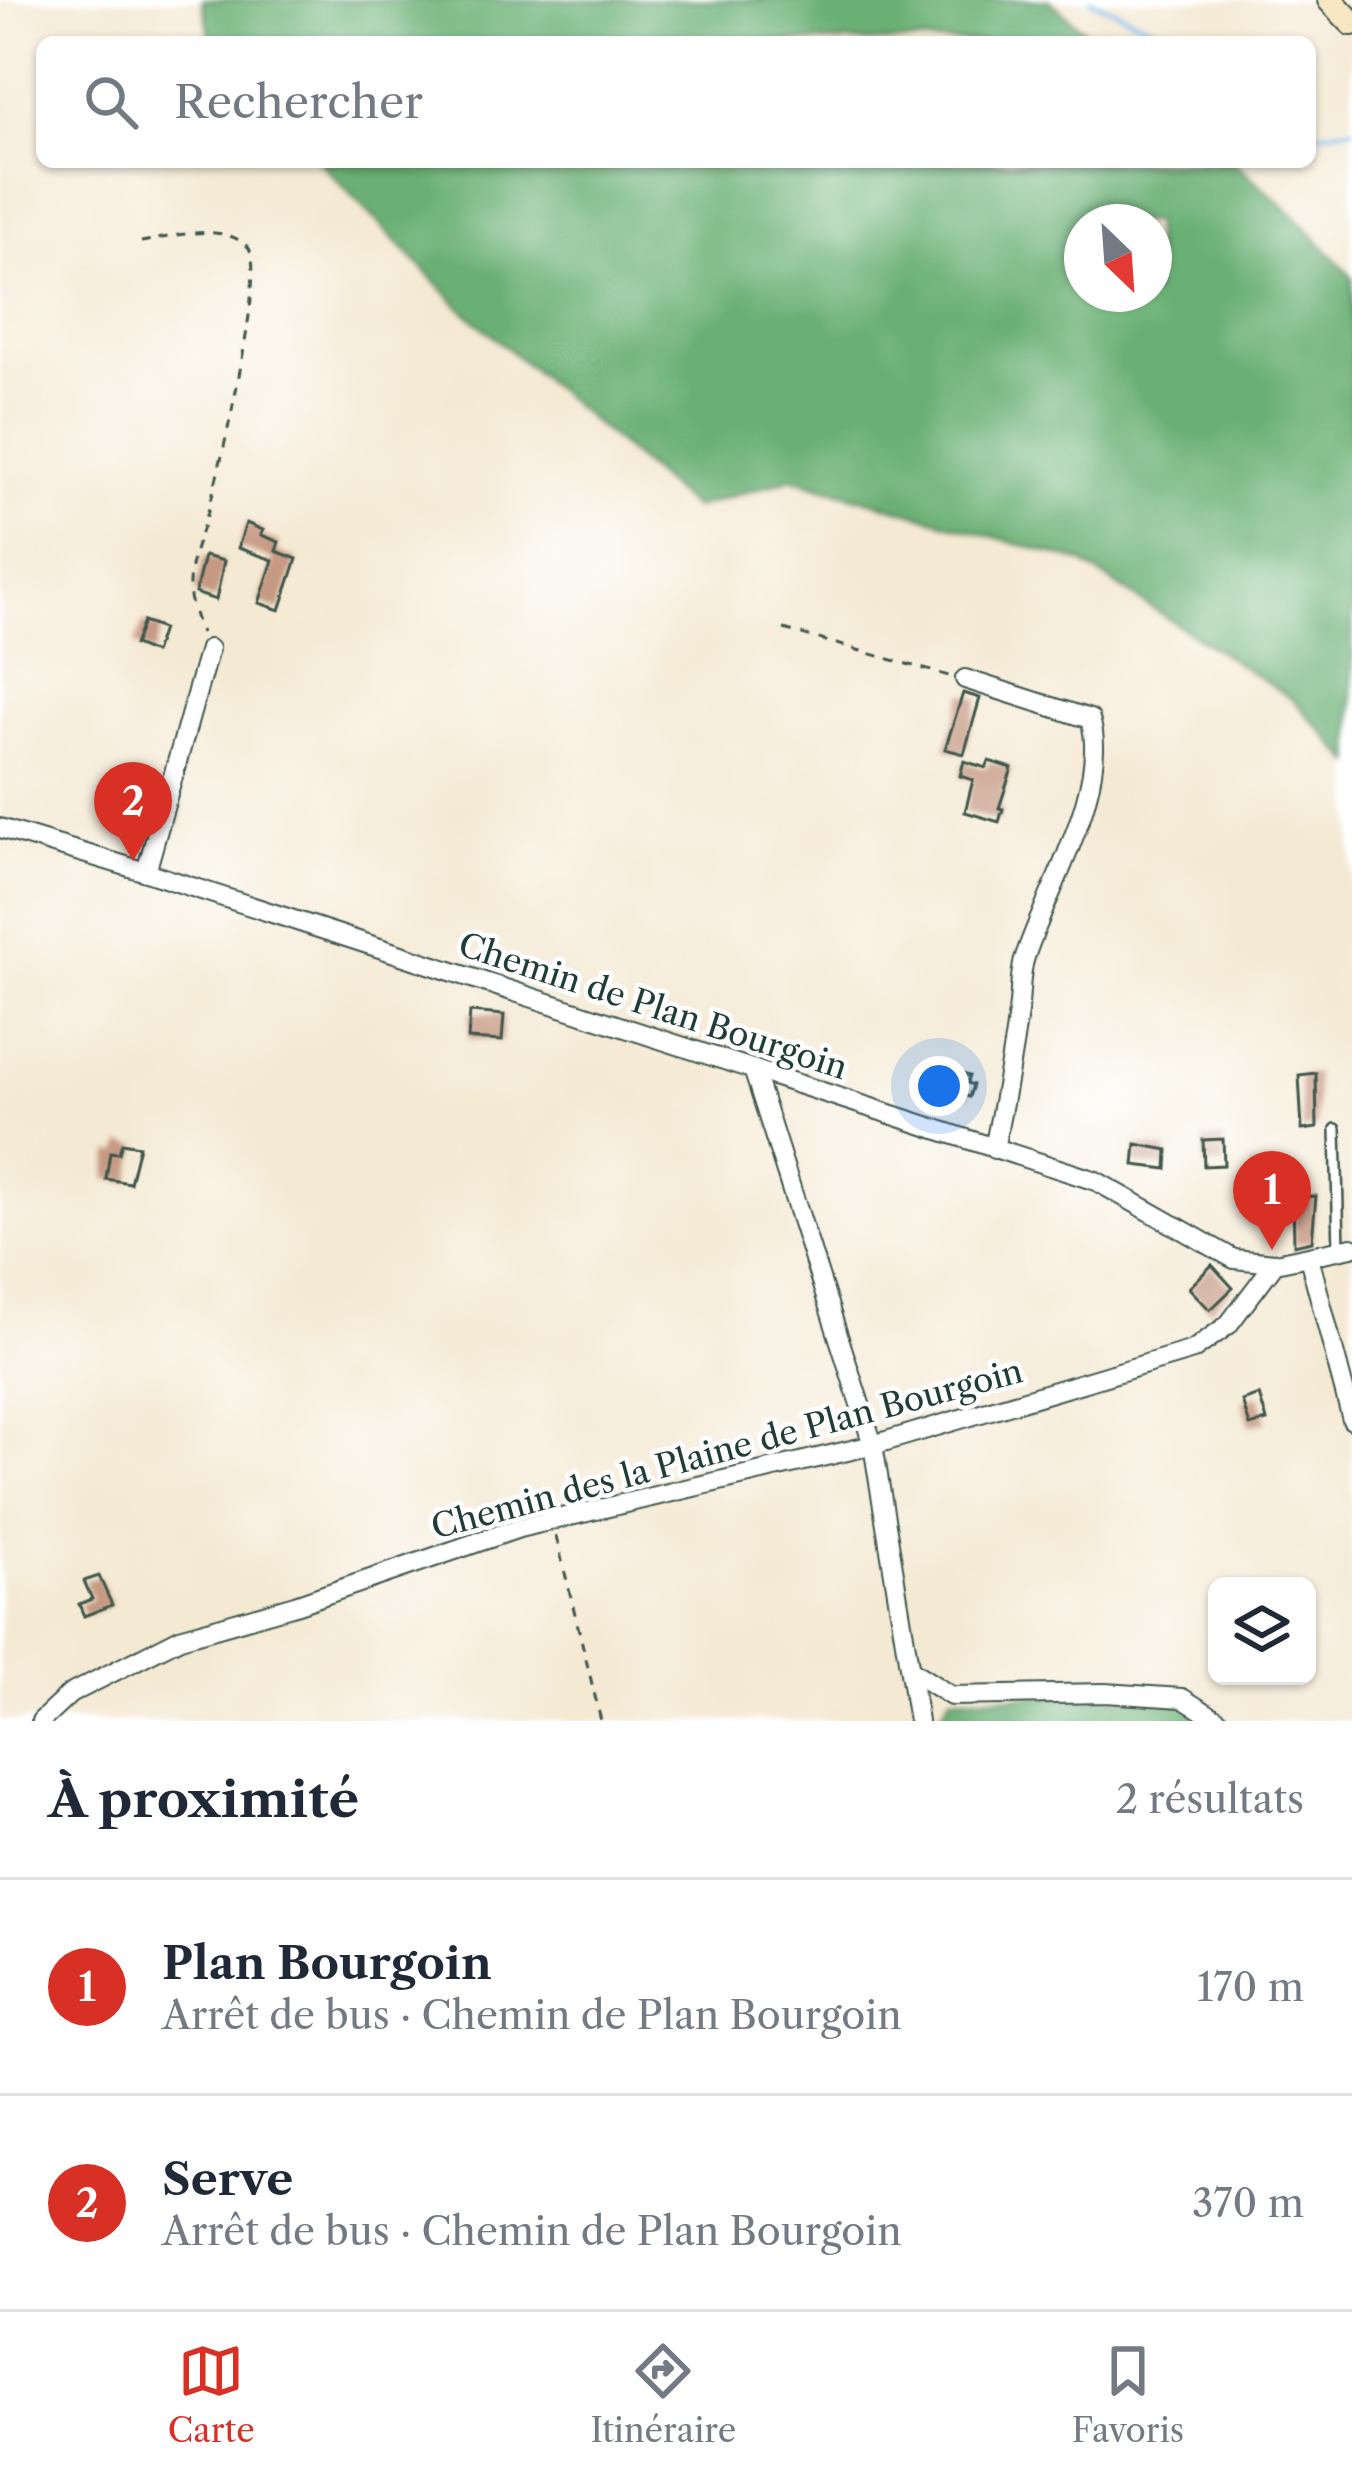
<!DOCTYPE html>
<html lang="fr">
<meta charset="utf-8">
<style>
body{margin:0;font-family:"Libre Caslon Text",serif;background:#f2f2f3;color:#1f2937}
.controls{position:absolute;right:36px;bottom:36px;display:grid;overflow:hidden;border-radius:18px;box-shadow:0 3px 9px #0004}
.controls button{width:108px;height:108px;display:grid;place-items:center;padding:0;border:0;border-bottom:3px solid #e0e1e3;background:#fff;color:#1f2937;font:60px sans-serif}
.compass{position:absolute;left:1064px;top:204px;width:108px;height:108px;border-radius:50%;background:#fff;box-shadow:0 3px 9px #0004;rotate:155deg}
.you{position:absolute;left:939px;top:1086px;width:42px;height:42px;margin:-30px;border:9px solid #fff;border-radius:50%;background:#1a73e8;box-shadow:0 0 0 18px #1a73e833}
.badge{display:grid;place-items:center;width:78px;height:78px;border-radius:50%;background:#d93025;color:#fff;font-size:39px;font-weight:700}
.pin{position:absolute;translate:-50% -99px;filter:drop-shadow(0 3px 6px #0008)}
.pin::after{content:'';position:absolute;top:63px;width:42px;height:36px;background:inherit;clip-path:polygon(0 0,100% 0,50% 100%)}
.list{margin:0;padding:0;list-style:none}
h2{display:flex;justify-content:space-between;align-items:center;height:156px;margin:0;padding:0 48px;font-size:51px}
h2 small{font-size:39px;font-weight:400;color:#747a83}
.list li{display:grid;grid-template-columns:78px 1fr auto;gap:36px;align-items:center;box-sizing:border-box;height:216px;padding:0 48px;border-top:3px solid #e0e1e3}
.list b{display:block;font-size:45px;white-space:nowrap}
.list p{margin:0;font-size:39px;white-space:nowrap;color:#747a83}
.list em{font-size:39px;font-style:normal;color:#747a83}
.icon{flex:none;width:66px;height:66px;fill:none;stroke:currentColor;stroke-width:2;stroke-linecap:round;stroke-linejoin:round}
.map{position:relative;flex:none;width:1352px;height:1721px;overflow:hidden}
.search{position:absolute;background:#fff;box-shadow:0 3px 9px #0004;left:36px;right:36px;top:36px;height:132px;display:flex;align-items:center;gap:30px;box-sizing:border-box;padding:0 42px;border-radius:18px;color:#747a83;font-size:45px}
.sheet{height:588px;background:#fff}
nav{display:flex;justify-content:space-around;align-items:center;box-sizing:border-box;height:168px;border-top:3px solid #e0e1e3;background:#fff;font-size:33px;color:#747a83}
nav a{display:grid;justify-items:center;gap:6px}
nav .on{color:#d93025}
.map>svg:first-child{display:block}
.forest{fill:#6bb075;stroke:#457654;stroke-width:3;fill-rule:evenodd}
.lines{fill:none;stroke-linecap:round;stroke-linejoin:round}
.stream{stroke:#79bbee;stroke-width:4.5}
.building{fill:#c69982}
.lane-casing{stroke:#3f574c;stroke-width:14}
.street-casing{stroke:#3f574c;stroke-width:22}
.secondary-casing{stroke:#3f574c;stroke-width:28}
.path{stroke:#3f574c;stroke-width:3;stroke-dasharray:9 9;stroke-linecap:butt}
.lane{stroke:#fff;stroke-width:9}
.street{stroke:#fff;stroke-width:18}
.secondary{stroke:#f7e8c3;stroke-width:24}
.labels{text-anchor:middle;dominant-baseline:central;stroke-width:9;stroke-linejoin:round;paint-order:stroke}
.street-label{font-size:33px;fill:#1f3d34;stroke:#fff}
</style>
<div class="map">
<svg width="1352" height="1721" viewBox="0 0 1352 1721">
<rect width="100%" height="100%" fill="#fff"/>
<filter id="ink" filterUnits="userSpaceOnUse"><feTurbulence type="fractalNoise" baseFrequency=".00833" numOctaves="2"/><feDisplacementMap in="SourceGraphic" scale="24" xChannelSelector="R" yChannelSelector="G"/><feConvolveMatrix kernelMatrix="1 2 1 2 8 2 1 2 1" color-interpolation-filters="sRGB"/></filter>
<filter id="wash" filterUnits="userSpaceOnUse"><feTurbulence type="fractalNoise" baseFrequency=".004" numOctaves="4" result="noise"/><feDisplacementMap in="SourceGraphic" scale="48" xChannelSelector="R" yChannelSelector="G"/><feGaussianBlur stdDeviation="2.7" result="paint"/><feColorMatrix in="noise" values="0 0 0 0 0 0 0 0 0 0 0 0 0 0 0 0 0 1.4 0 .05"/><feComposite in="paint" operator="in"/></filter>
<g filter="url(#wash)">
<rect width="100%" height="100%" fill="#f4e9d3"/>
<g class="forest">
<path d="M202 0H1049L1098 42H212Z"/>
<path d="M320 162H1234L1294 215 1352 277V763L1294 700 1081 562 792 478 693 508 462 309ZM1154 222V294H1082V222Z"/>
<path d="M951 1696 1182 1698 1219 1721H937Z"/>
</g>
<g class="lines">
<g class="stream">
<path d="M1091 0 1154 28 1171 42"/>
<path d="M1310 134 1352 128"/>
</g>
</g>
<g id="blocks">
<g class="building">
<path d="M246 523 263 530 261 535 279 542 276 551 297 559 280 610 259 603 273 560 238 548Z"/>
<path d="M204 556 224 561 216 600 195 593Z"/>
<path d="M143 622 162 629 154 653 134 645Z"/>
<path d="M963 693 980 698 964 754 945 749Z"/>
<path d="M964 761 986 768 989 761 1012 768 999 808 1003 809 999 822 965 812 973 780 960 776Z"/>
<path d="M470 1012 504 1015 502 1041 468 1039Z"/>
<path d="M936 1065 969 1076 967 1083 973 1085 969 1097 930 1083Z"/>
<path d="M1316 1073 1317 1128 1302 1130 1299 1075Z"/>
<path d="M1223 1139 1224 1165 1204 1166 1203 1140Z"/>
<path d="M122 1143 139 1146 130 1183 106 1179 110 1152 119 1153Z"/>
<path d="M1136 1144 1168 1150 1167 1169 1134 1165Z"/>
<path d="M1251 1165H1278L1279 1192H1251Z"/>
<path d="M1316 1196 1312 1241 1294 1245 1293 1197Z"/>
<path d="M1212 1265 1233 1288 1210 1310 1189 1288Z"/>
<path d="M1259 1395 1267 1421 1250 1426 1242 1401Z"/>
<path d="M99 1576 112 1605 84 1616 79 1604 92 1599 84 1581Z"/>
</g>
</g>
</g>
<g filter="url(#ink)">
<use href="#blocks" fill-opacity="0" stroke="#3f574c" stroke-width="3"/>
<g class="lines">
<g class="lane-casing">
<path id="lane" d="M1336 1129 1339 1249"/>
</g>
<g class="street-casing">
<g id="street">
<path d="M965 679 1090 719C1111 785 1046 892 1025 957 1019 974 1021 994 1018 1012 1012 1058 1003 1104 994 1149"/>
<path d="M0 828 146 872 1096 1181 1234 1259 1275 1263 1352 1247"/>
<path d="M146 872 209 649"/>
<path d="M753 1069 873 1445 918 1721"/>
<path d="M1309 1257 1352 1420"/>
<path d="M912 1671 951 1696 1105 1693 1182 1698 1219 1721"/>
<path d="M41 1721 70 1694 180 1638 295 1605 519 1528 873 1445 1193 1350 1228 1325 1275 1263"/>
</g>
</g>
<g class="secondary-casing">
<path id="secondary" d="M1330 0 1352 23"/>
</g>
<g class="path">
<path d="M141 242C172 237 222 221 248 247 268 267 219 472 209 508 202 534 188 561 189 589 190 603 196 620 201 633"/>
<path d="M784 629 949 676"/>
<path d="M556 1536 601 1721"/>
</g>
<use href="#lane" class="lane"/>
<use href="#street" class="street"/>
<use href="#secondary" class="secondary"/>
</g>
</g>
<g class="labels">
<g class="street-label">
<text transform="translate(653 1006) rotate(18)">Chemin de Plan Bourgoin</text>
<text transform="translate(727 1449) rotate(-15)">Chemin des la Plaine de Plan Bourgoin</text>
</g>
</g>
</svg>
<div class="controls">
<button><svg class="icon" aria-label="layers" viewBox="0 0 24 24"><path d="M12 4l9 5-9 5-9-5zM3 14l9 5 9-5"/></svg></button>
</div>
<svg class="compass" viewBox="-18 -18 36 36"><path d="M0-13l5 13h-10z" fill="#e53935"/><path d="M0 13l5-13h-10z" fill="#747a83"/></svg>
<div class="you"></div>
<div class="pin badge" style="left:1272px;top:1250px">1</div>
<div class="pin badge" style="left:133px;top:861px">2</div>
<div class="search"><svg class="icon" aria-label="search" viewBox="0 0 24 24"><circle cx="10" cy="10" r="6"/><path d="M15 15l6 6"/></svg>Rechercher</div>
</div>
<section class="sheet">
<h2>À proximité<small>2 résultats</small></h2>
<ul class="list">
<li><span class="badge">1</span><div><b>Plan Bourgoin</b><p>Arrêt de bus · Chemin de Plan Bourgoin</p></div><em>170 m</em></li>
<li><span class="badge">2</span><div><b>Serve</b><p>Arrêt de bus · Chemin de Plan Bourgoin</p></div><em>370 m</em></li>
</ul>
</section>
<nav>
<a class="on"><svg class="icon" aria-label="map" viewBox="0 0 24 24"><path d="M3 6l6-2 6 2 6-2v14l-6 2-6-2-6 2zM9 4v14M15 6v14"/></svg>Carte</a>
<a><svg class="icon" aria-label="directions" viewBox="0 0 24 24"><path d="M12 3l9 9-9 9-9-9zM9 14v-3h6M13 9l2 2-2 2"/></svg>Itinéraire</a>
<a><svg class="icon" aria-label="saved" viewBox="0 0 24 24"><path d="M7 4h10v16l-5-4-5 4z"/></svg>Favoris</a>
</nav>
